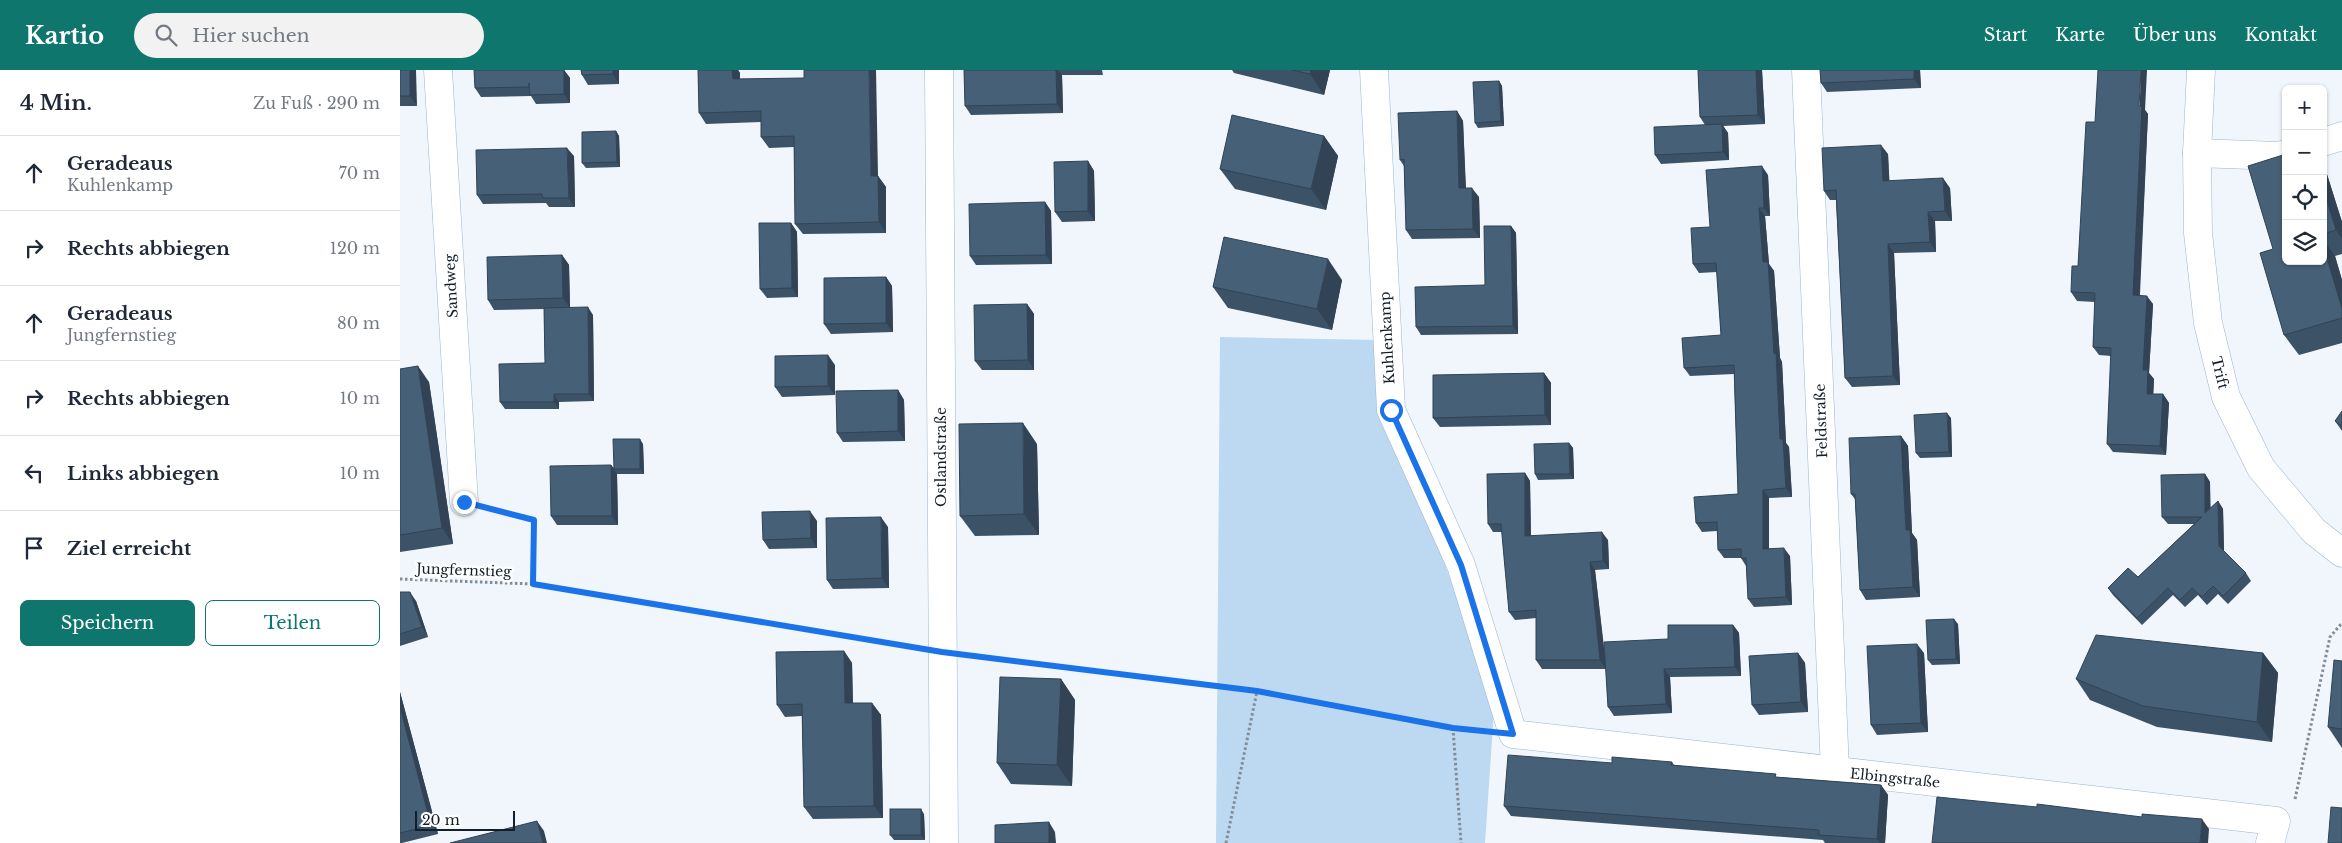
<!DOCTYPE html>
<html lang="de">
<meta charset="utf-8">
<style>
body{margin:0;font-family:"Libre Baskerville",serif;background:#f2f2f3;color:#1f2937}
.controls{position:absolute;right:15px;top:15px;display:grid;overflow:hidden;border-radius:8px;box-shadow:0 1px 4px #0004}
.controls button{width:45px;height:45px;display:grid;place-items:center;padding:0;border:0;border-bottom:1px solid #e0e1e3;background:#fff;color:#1f2937;font:25px sans-serif}
.scale{position:absolute;left:15px;bottom:12px;width:100px;box-sizing:border-box;padding-left:5px;border:2px solid #131e28;border-top:0;font-size:14px;line-height:18px;white-space:nowrap;color:#131e28;-webkit-text-stroke:4px #fff;paint-order:stroke}
.stop{position:absolute;width:15px;height:15px;margin:-11px;border:4px solid #1a73e8;border-radius:50%;background:#fff}
.stop.end{background:#1a73e8;border-color:#fff;box-shadow:0 1px 5px #0008}
.list{margin:0;padding:0;list-style:none}
h2{display:flex;justify-content:space-between;align-items:center;height:65px;margin:0;padding:0 20px;font-size:21px}
h2 small{font-size:16px;font-weight:400;color:#747a83}
.list li{display:grid;grid-template-columns:32px 1fr auto;gap:15px;align-items:center;box-sizing:border-box;height:75px;padding:0 20px;border-top:1px solid #e0e1e3}
.list b{display:block;font-size:19px;white-space:nowrap}
.list p{margin:0;font-size:16px;white-space:nowrap;color:#747a83}
.list em{font-size:16px;font-style:normal;color:#747a83}
.actions{display:flex;gap:10px;padding:15px 20px}
.actions a{flex:1;padding:11px 0;border:1px solid #0f766e;border-radius:8px;text-align:center;font-size:18px;color:#0f766e}
.actions .main{background:#0f766e;color:#fff}
.icon{flex:none;width:28px;height:28px;fill:none;stroke:currentColor;stroke-width:2;stroke-linecap:round;stroke-linejoin:round}
.map{position:relative;flex:none;width:1942px;height:773px;overflow:hidden}
header{display:flex;align-items:center;gap:30px;box-sizing:border-box;height:70px;padding:0 25px;background:#0f766e;color:#fff}
header strong{font-size:24px}
nav{display:flex;gap:28px;margin-inline-start:auto;font-size:18px}
.search{width:350px;height:45px;background:#f2f2f3;display:flex;align-items:center;gap:12px;box-sizing:border-box;padding:0 18px;border-radius:28px;color:#747a83;font-size:19px}
main{display:flex}
aside{flex:1;background:#fff}
.map>svg:first-child{display:block}
.green{fill:#bdd8f1}
.lines{fill:none;stroke-linecap:round;stroke-linejoin:round}
.street-casing{stroke:#9bb7d2;stroke-width:29}
.path{stroke:#838c94;stroke-width:3;stroke-dasharray:2.5 2.5;stroke-linecap:butt}
.street{stroke:#fff;stroke-width:28}
.wall{fill:#3c5367}
.shaded-wall{fill:#314354}
.building{fill:#466078;stroke:#314354}
.route{stroke:#1a73e8;stroke-width:6}
.labels{text-anchor:middle;dominant-baseline:central;stroke-width:5;stroke-linejoin:round;paint-order:stroke}
.street-label{font-size:14px;fill:#131e28;stroke:#fff}
</style>
<header>
<strong>Kartio</strong>
<div class="search"><svg class="icon" aria-label="search" viewBox="0 0 24 24"><circle cx="10" cy="10" r="6"/><path d="M15 15l6 6"/></svg>Hier suchen</div>
<nav><a>Start</a><a>Karte</a><a>Über uns</a><a>Kontakt</a></nav>
</header>
<main>
<aside>
<h2>4 Min.<small>Zu Fuß · 290 m</small></h2>
<ul class="list">
<li><svg class="icon" aria-label="ahead" viewBox="0 0 24 24"><path d="M12 20V5M6 11l6-6 6 6"/></svg><div><b>Geradeaus</b><p>Kuhlenkamp</p></div><em>70 m</em></li>
<li><svg class="icon" aria-label="right" viewBox="0 0 24 24"><path d="M7 20v-9h11M14 6l5 5-5 5"/></svg><div><b>Rechts abbiegen</b></div><em>120 m</em></li>
<li><svg class="icon" aria-label="ahead" viewBox="0 0 24 24"><path d="M12 20V5M6 11l6-6 6 6"/></svg><div><b>Geradeaus</b><p>Jungfernstieg</p></div><em>80 m</em></li>
<li><svg class="icon" aria-label="right" viewBox="0 0 24 24"><path d="M7 20v-9h11M14 6l5 5-5 5"/></svg><div><b>Rechts abbiegen</b></div><em>10 m</em></li>
<li><svg class="icon" aria-label="left" viewBox="0 0 24 24"><path d="M17 20v-9H6M10 6l-5 5 5 5"/></svg><div><b>Links abbiegen</b></div><em>10 m</em></li>
<li><svg class="icon" aria-label="arrive" viewBox="0 0 24 24"><path d="M6 21V4h12l-3 4 3 4H6"/></svg><div><b>Ziel erreicht</b></div></li>
</ul>
<div class="actions"><a class="main">Speichern</a><a>Teilen</a></div>
</aside>
<div class="map">
<svg width="1942" height="773" viewBox="0 0 1942 773">
<rect width="100%" height="100%" fill="#f0f6fc"/>
<path class="green" d="M820 267 977 270 1038 473 1094 641 1085 773H816Z"/>
<g class="lines">
<g class="street-casing">
<g id="street">
<path d="M38 0 64 432"/>
<path d="M539 0 544 773"/>
<path d="M974 0 991 340 1061 495 1113 664 1876 751 1870 773"/>
<path d="M1406 0 1435 701"/>
<path d="M1801 0 1797 83 1798 163 1808 253 1826 327 1861 398 1914 461 1942 483"/>
<path d="M1923 72 1942 66"/>
<path d="M1797 83 1878 86 1886 84"/>
</g>
</g>
<g class="path">
<path d="M92 439 134 450 133 514"/>
<path d="M0 509 133 514 511 576"/>
<path d="M574 585 857 621 1053 658 1080 661"/>
<path d="M1053 658 1061 773"/>
<path d="M1895 729 1930 567 1942 553"/>
<path d="M826 773 857 621"/>
</g>
<use href="#street" class="street"/>
</g>
<g class="wall">
<path d="M0 0 17 36H0Z"/>
<path d="M74 0H164L170 8V33L136 34 131 26 81 27 75 18Z"/>
<path d="M181 0H219V14L188 15 182 5Z"/>
<path d="M298 0H338L340 3V9L478 106 486 117V163L403 164 395 154 394 77 369 78 361 67V52L306 54 299 43Z"/>
<path d="M564 0H702L703 5H662L663 43 571 45 565 36Z"/>
<path d="M832 0H930L924 25 834 3Z"/>
<path d="M1298 0H1362L1365 54 1323 56 1328 63 1329 90 1261 94 1255 85 1305 55 1300 47Z"/>
<path d="M1520 0 1521 18 1427 22 1421 13Z"/>
<path d="M1099 11 1102 16 1104 56 1078 58 1075 53Z"/>
<path d="M1745 40 1748 44 1740 225 1753 234 1749 303 1754 309 1753 324H1763L1769 333 1766 385 1713 382 1707 374 1711 286 1699 285 1693 277 1695 232 1677 231 1671 222 1678 196 1695 52Z"/>
<path d="M1057 41 1063 51 1066 118 1079 127 1080 168 1012 169 1006 160 1004 96 1000 90Z"/>
<path d="M216 61 219 66 220 97 186 98 182 93Z"/>
<path d="M924 66 938 86 926 140 835 119 820 99Z"/>
<path d="M1488 84 1489 111 1550 118 1552 151H1535L1536 182 1494 183 1500 315 1452 317 1445 308 1436 130H1430L1424 121Z"/>
<path d="M174 86 175 137H149L146 133 83 134 77 125Z"/>
<path d="M688 91 694 101 695 151 662 152 655 142Z"/>
<path d="M1923 94 1925 98 1942 152V184L1935 186 1942 210V273L1899 285 1884 265 1923 191Z"/>
<path d="M1368 105 1370 146H1365L1369 194 1374 201 1380 288 1382 292 1386 373 1389 377 1392 427 1369 428V479L1390 486 1392 535 1354 537 1348 529 1346 496 1341 488H1324L1318 480 1317 461 1302 462 1296 453 1338 424 1334 304 1290 306 1284 298 1321 265 1317 202 1299 203 1293 194 1310 157Z"/>
<path d="M645 132 651 141 652 194 576 195 570 186Z"/>
<path d="M391 153 397 162 398 227 367 228 360 219Z"/>
<path d="M1111 156 1116 163 1118 264 1021 265 1016 257 1085 215Z"/>
<path d="M162 185 169 195 170 238 193 245 194 331 159 332V339H105L100 332 145 293 144 239 94 240 88 230Z"/>
<path d="M486 207 492 216 493 262 431 264 424 254Z"/>
<path d="M942 210 932 260 828 238 813 217Z"/>
<path d="M627 234 634 244V300H582L575 291Z"/>
<path d="M435 295V325L382 327 375 317Z"/>
<path d="M0 299 29 312 53 474 0 482Z"/>
<path d="M1144 303 1151 313V355L1040 357 1033 348Z"/>
<path d="M498 320 504 330 505 371 443 372 437 363Z"/>
<path d="M1942 341V361L1935 351Z"/>
<path d="M1551 348 1552 387 1520 388 1516 383Z"/>
<path d="M1501 366 1508 376 1512 463 1517 470 1520 527 1466 530 1460 520 1455 429 1451 424Z"/>
<path d="M1169 373 1173 378 1174 409 1138 410 1135 404Z"/>
<path d="M243 374 244 404H217L218 455H157L151 446 211 395 214 398Z"/>
<path d="M637 374 639 465 575 466 560 446Z"/>
<path d="M1125 403 1130 411 1131 466 1208 470 1209 499 1195 500 1206 594 1268 569 1333 555 1339 563 1341 606 1270 607 1272 643 1214 646 1208 637 1206 599H1142L1136 590V548L1115 550 1109 542 1102 462H1093L1088 454Z"/>
<path d="M1805 404 1810 412V439L1818 431 1823 439 1824 481 1846 503 1851 511 1828 534 1818 524 1807 535 1798 525 1785 537 1773 525 1742 555 1713 525 1708 518 1738 507 1794 454H1768L1762 447Z"/>
<path d="M417 451V478L369 479 363 470Z"/>
<path d="M488 457 489 518 433 519 427 510Z"/>
<path d="M0 522 16 531 28 567 0 576Z"/>
<path d="M1558 554 1560 594 1532 595 1528 590Z"/>
<path d="M444 581 452 593 453 633H472L481 645 483 748 413 749 404 737 402 646 385 647 377 635Z"/>
<path d="M1398 583 1405 593 1408 642 1359 645 1352 635Z"/>
<path d="M1524 583 1528 662 1477 665 1471 655Z"/>
<path d="M1863 583 1878 603 1872 672 1757 657 1690 630 1676 609Z"/>
<path d="M1942 591V678L1928 657Z"/>
<path d="M661 609 675 630 672 716 611 714 597 693Z"/>
<path d="M0 622 38 764 2 773H0Z"/>
<path d="M1272 692 1274 695 1378 707 1481 715 1488 725 1485 773H1425L1423 770 1111 746 1104 736 1212 693Z"/>
<path d="M524 744 525 770H494L490 765Z"/>
</g>
<g class="shaded-wall">
<path d="M10 0H16L17 36 10 26Z"/>
<path d="M164 0 170 8V33L164 24Z"/>
<path d="M213 0H219V14L213 4Z"/>
<path d="M332 0H338L340 3V20L333 9Z"/>
<path d="M469 0H476L478 106 486 117V163L479 152 471 106Z"/>
<path d="M656 0H658L662 5 663 43 657 34Z"/>
<path d="M911 0H930L924 25 910 4Z"/>
<path d="M1356 0H1362L1365 54 1358 45Z"/>
<path d="M1514 0H1520L1521 18 1514 9Z"/>
<path d="M1741 0H1747L1745 40 1748 44 1739 233 1733 225Z"/>
<path d="M1099 11 1102 16 1104 56 1101 51Z"/>
<path d="M1057 41 1063 51 1066 127 1059 118Z"/>
<path d="M1322 54 1328 63 1329 90 1323 82Z"/>
<path d="M216 61 219 66 220 97 217 92Z"/>
<path d="M924 66 938 86 926 140 911 119Z"/>
<path d="M1481 75 1488 84 1490 121 1483 111Z"/>
<path d="M167 78 174 86 175 137 169 128Z"/>
<path d="M688 91 694 101 695 151 688 141Z"/>
<path d="M1923 94 1925 98 1942 152V169L1936 160 1923 118Z"/>
<path d="M1362 96 1368 105 1370 146 1364 138Z"/>
<path d="M1543 108 1550 118 1552 151 1545 141Z"/>
<path d="M1072 118 1079 127 1080 168 1073 159Z"/>
<path d="M645 132 651 141 652 194 646 185Z"/>
<path d="M1359 138 1365 146 1369 194 1374 201 1380 288 1382 292 1386 373 1389 377 1392 427 1386 418 1380 369 1374 284 1363 192Z"/>
<path d="M1528 142 1535 151 1536 182 1530 172Z"/>
<path d="M391 153 397 162 398 227 392 218Z"/>
<path d="M1111 156 1116 163 1118 264 1113 256Z"/>
<path d="M1923 169 1935 186 1942 210V238L1923 175Z"/>
<path d="M1488 174 1494 183 1500 315 1493 306Z"/>
<path d="M162 185 169 195 170 238 163 228Z"/>
<path d="M928 189 942 210 932 260 917 239Z"/>
<path d="M486 207 492 216 493 262 486 253Z"/>
<path d="M1747 226 1753 234 1749 303 1754 309 1753 332 1747 324 1743 300Z"/>
<path d="M627 234 634 244V300L628 290Z"/>
<path d="M188 237 193 245 194 331 189 324Z"/>
<path d="M428 285 435 295V325L428 316Z"/>
<path d="M18 296 29 312 53 474 42 458Z"/>
<path d="M1144 303 1151 313V355L1145 345Z"/>
<path d="M498 320 504 330 505 371 498 361Z"/>
<path d="M154 324 159 332V339L154 332Z"/>
<path d="M1763 324 1769 333 1766 385 1760 376Z"/>
<path d="M1547 343 1551 348 1552 387 1549 382Z"/>
<path d="M623 353 637 374 639 465 624 444Z"/>
<path d="M1501 366 1508 376 1512 463 1517 470 1520 527 1513 517 1506 460Z"/>
<path d="M240 369 243 374 244 404 240 399Z"/>
<path d="M1169 373 1173 378 1174 409 1170 404Z"/>
<path d="M211 395 217 404 218 455 212 446Z"/>
<path d="M1125 403 1130 411 1131 475 1125 466Z"/>
<path d="M1805 404 1810 412 1811 451 1805 443Z"/>
<path d="M1363 420 1369 428V488L1363 479Z"/>
<path d="M1818 431 1823 439 1824 483 1819 476Z"/>
<path d="M410 441 417 451V478L411 468Z"/>
<path d="M481 447 488 457 489 518 482 508Z"/>
<path d="M1202 462 1208 470 1209 499 1203 491Z"/>
<path d="M1384 478 1390 486 1392 535 1386 527Z"/>
<path d="M1190 492 1195 500 1206 599 1200 590Z"/>
<path d="M10 522 16 531 28 567 22 557Z"/>
<path d="M1554 549 1558 554 1560 594 1556 589Z"/>
<path d="M1333 555 1339 563 1341 606 1335 597Z"/>
<path d="M1517 574 1524 583 1528 662 1521 653Z"/>
<path d="M444 581 452 593 453 646 445 633Z"/>
<path d="M1398 583 1405 593 1408 642 1401 632Z"/>
<path d="M1863 583 1878 603 1872 672 1857 652Z"/>
<path d="M1264 599 1270 607 1272 643 1266 634Z"/>
<path d="M661 609 675 630 672 716 657 695Z"/>
<path d="M0 622 38 764 31 755 0 637Z"/>
<path d="M472 633 481 645 483 748 474 736Z"/>
<path d="M1481 715 1488 725 1485 773H1480L1477 769Z"/>
<path d="M521 739 524 744 525 770 521 765Z"/>
<path d="M1802 749 1809 759 1808 773H1800Z"/>
<path d="M137 751 144 761 147 773H143Z"/>
<path d="M649 752 655 762 656 773H649Z"/>
</g>
<g class="building">
<rect x="0" y="0" width="10" height="26"/>
<path d="M74 0H164V24L130 25 129 13V17L75 18Z"/>
<path d="M181 0H213V4L182 5Z"/>
<path d="M298 0H332L333 9 404 8V0H469L471 106H478L479 152 395 154 394 66 361 67V41L299 43Z"/>
<path d="M564 0H656L657 34 565 36Z"/>
<path d="M892 0H911L910 4Z"/>
<path d="M1298 0H1356L1358 45 1300 47Z"/>
<path d="M1420 0H1514V9L1421 13Z"/>
<path d="M1698 0H1741L1739 36H1742L1733 225 1747 226 1743 300H1748L1747 324H1763L1760 376 1707 374 1711 278 1693 277 1695 223 1671 222 1672 196H1678L1686 52H1695Z"/>
<path d="M1099 11 1101 51 1075 53 1073 12Z"/>
<path d="M1057 41 1059 118H1072L1073 159 1006 160 1004 89 1000 90 998 43Z"/>
<path d="M832 45 924 66 911 119 820 99Z"/>
<path d="M1322 54 1323 82 1255 85 1254 57Z"/>
<path d="M216 61 217 92 182 93V62Z"/>
<path d="M1481 75 1483 111 1543 108 1545 141 1528 142 1530 172 1488 174 1493 306 1445 308 1436 120 1424 121 1422 78Z"/>
<path d="M167 78 169 128H143L142 124 77 125 76 80Z"/>
<path d="M1886 84V191H1923V175L1942 238V248L1884 265 1860 183 1873 179 1848 96Z"/>
<path d="M688 91V141L655 142 654 92Z"/>
<path d="M1362 96 1364 138H1359L1363 192H1368L1374 284 1376 283 1380 369H1383L1386 418 1363 420V479L1384 478 1386 527 1348 529 1346 488H1341V479L1318 480 1317 452 1296 453 1294 427 1338 424 1334 295 1284 298 1282 268 1321 265 1316 193 1293 194 1291 158 1310 157 1306 100Z"/>
<path d="M1923 118 1936 160 1923 164Z"/>
<path d="M645 132 646 185 570 186 569 134Z"/>
<path d="M359 153H391L392 218 360 219Z"/>
<path d="M1084 156H1111L1113 256 1016 257 1015 217 1085 215Z"/>
<path d="M824 167 928 189 917 239 813 217Z"/>
<path d="M162 185 163 228 88 230 87 187Z"/>
<path d="M486 207V253L424 254V208Z"/>
<path d="M627 234 628 290 575 291 574 235Z"/>
<path d="M188 237 189 324H154V332H100L99 294 145 293 144 238Z"/>
<path d="M428 285V316L375 317V286Z"/>
<path d="M18 296 42 458 0 465V299Z"/>
<path d="M1144 303 1145 345 1033 348V305Z"/>
<path d="M498 320V361L437 363 436 321Z"/>
<path d="M1942 341V356L1935 351Z"/>
<path d="M1547 343 1549 382 1516 383 1514 345Z"/>
<path d="M623 353 624 444 560 446 559 354Z"/>
<path d="M1501 366 1506 460H1510L1513 517 1460 520 1455 424H1451L1449 368Z"/>
<path d="M213 369H240V399H214Z"/>
<path d="M1169 373 1170 404H1135L1134 374Z"/>
<path d="M211 395 212 446H151L150 396Z"/>
<path d="M1125 403V466L1202 462 1203 491 1190 492 1200 590H1136V540L1109 542 1101 454H1088L1087 404Z"/>
<path d="M1805 404V443L1818 431 1819 476 1846 503 1823 526 1813 516 1802 527 1792 518 1780 530 1768 518 1737 548 1708 518 1728 498 1738 507 1802 447H1762L1761 405Z"/>
<path d="M410 441 411 468 363 470 362 442Z"/>
<path d="M481 447 482 508 427 510 426 448Z"/>
<path d="M0 522H10L22 557 0 564Z"/>
<path d="M1554 549 1556 589 1528 590 1526 550Z"/>
<path d="M1268 555H1333L1335 597 1264 599 1266 634 1208 637 1204 572 1268 569Z"/>
<path d="M1696 565 1863 583 1857 652 1743 636 1676 609Z"/>
<path d="M1517 574 1521 653 1471 655 1467 576Z"/>
<path d="M444 581 445 633H472L474 736 404 737 402 634 377 635 376 582Z"/>
<path d="M1398 583 1401 632 1352 635 1349 586Z"/>
<path d="M1934 590 1942 591V659L1928 657Z"/>
<path d="M600 607 661 609 657 695 597 693Z"/>
<path d="M0 637 31 755 0 763Z"/>
<path d="M1108 685 1212 693V687L1272 692 1271 695 1376 704 1375 707 1481 715 1477 769 1419 765V760L1104 736Z"/>
<path d="M1537 727 1637 737V734L1742 747V744L1802 749 1800 773H1532Z"/>
<path d="M1931 737 1942 738V773H1928Z"/>
<rect x="490" y="739" width="31" height="26"/>
<path d="M137 751 143 773H50Z"/>
<path d="M649 752V773H595V755Z"/>
</g>
<g class="lines">
<path class="route" d="M64 432 134 450 133 514 542 582 857 621 1053 658 1113 664 1061 495 991 340"/>
</g>
<g class="labels">
<g class="street-label">
<text transform="translate(51 216) rotate(-93)">Sandweg</text>
<text transform="translate(987 268) rotate(-93)">Kuhlenkamp</text>
<text transform="translate(1820 303) rotate(76)">Trift</text>
<text transform="translate(1421 351) rotate(-92)">Feldstraße</text>
<text transform="translate(541 387) rotate(-90)">Ostlandstraße</text>
<text transform="translate(64 500) rotate(2)">Jungfernstieg</text>
<text transform="translate(1495 708) rotate(6)">Elbingstraße</text>
</g>
</g>
</svg>
<div class="controls">
<button>+</button>
<button>−</button>
<button><svg class="icon" aria-label="locate" viewBox="0 0 24 24"><circle cx="12" cy="12" r="6"/><path d="M12 2v4M12 18v4M2 12h4M18 12h4"/></svg></button>
<button><svg class="icon" aria-label="layers" viewBox="0 0 24 24"><path d="M12 4l9 5-9 5-9-5zM3 14l9 5 9-5"/></svg></button>
</div>
<div class="scale">20 m</div>
<div class="stop" style="left:991px;top:340px"></div>
<div class="stop end" style="left:64px;top:432px"></div>
</div>
</main>
